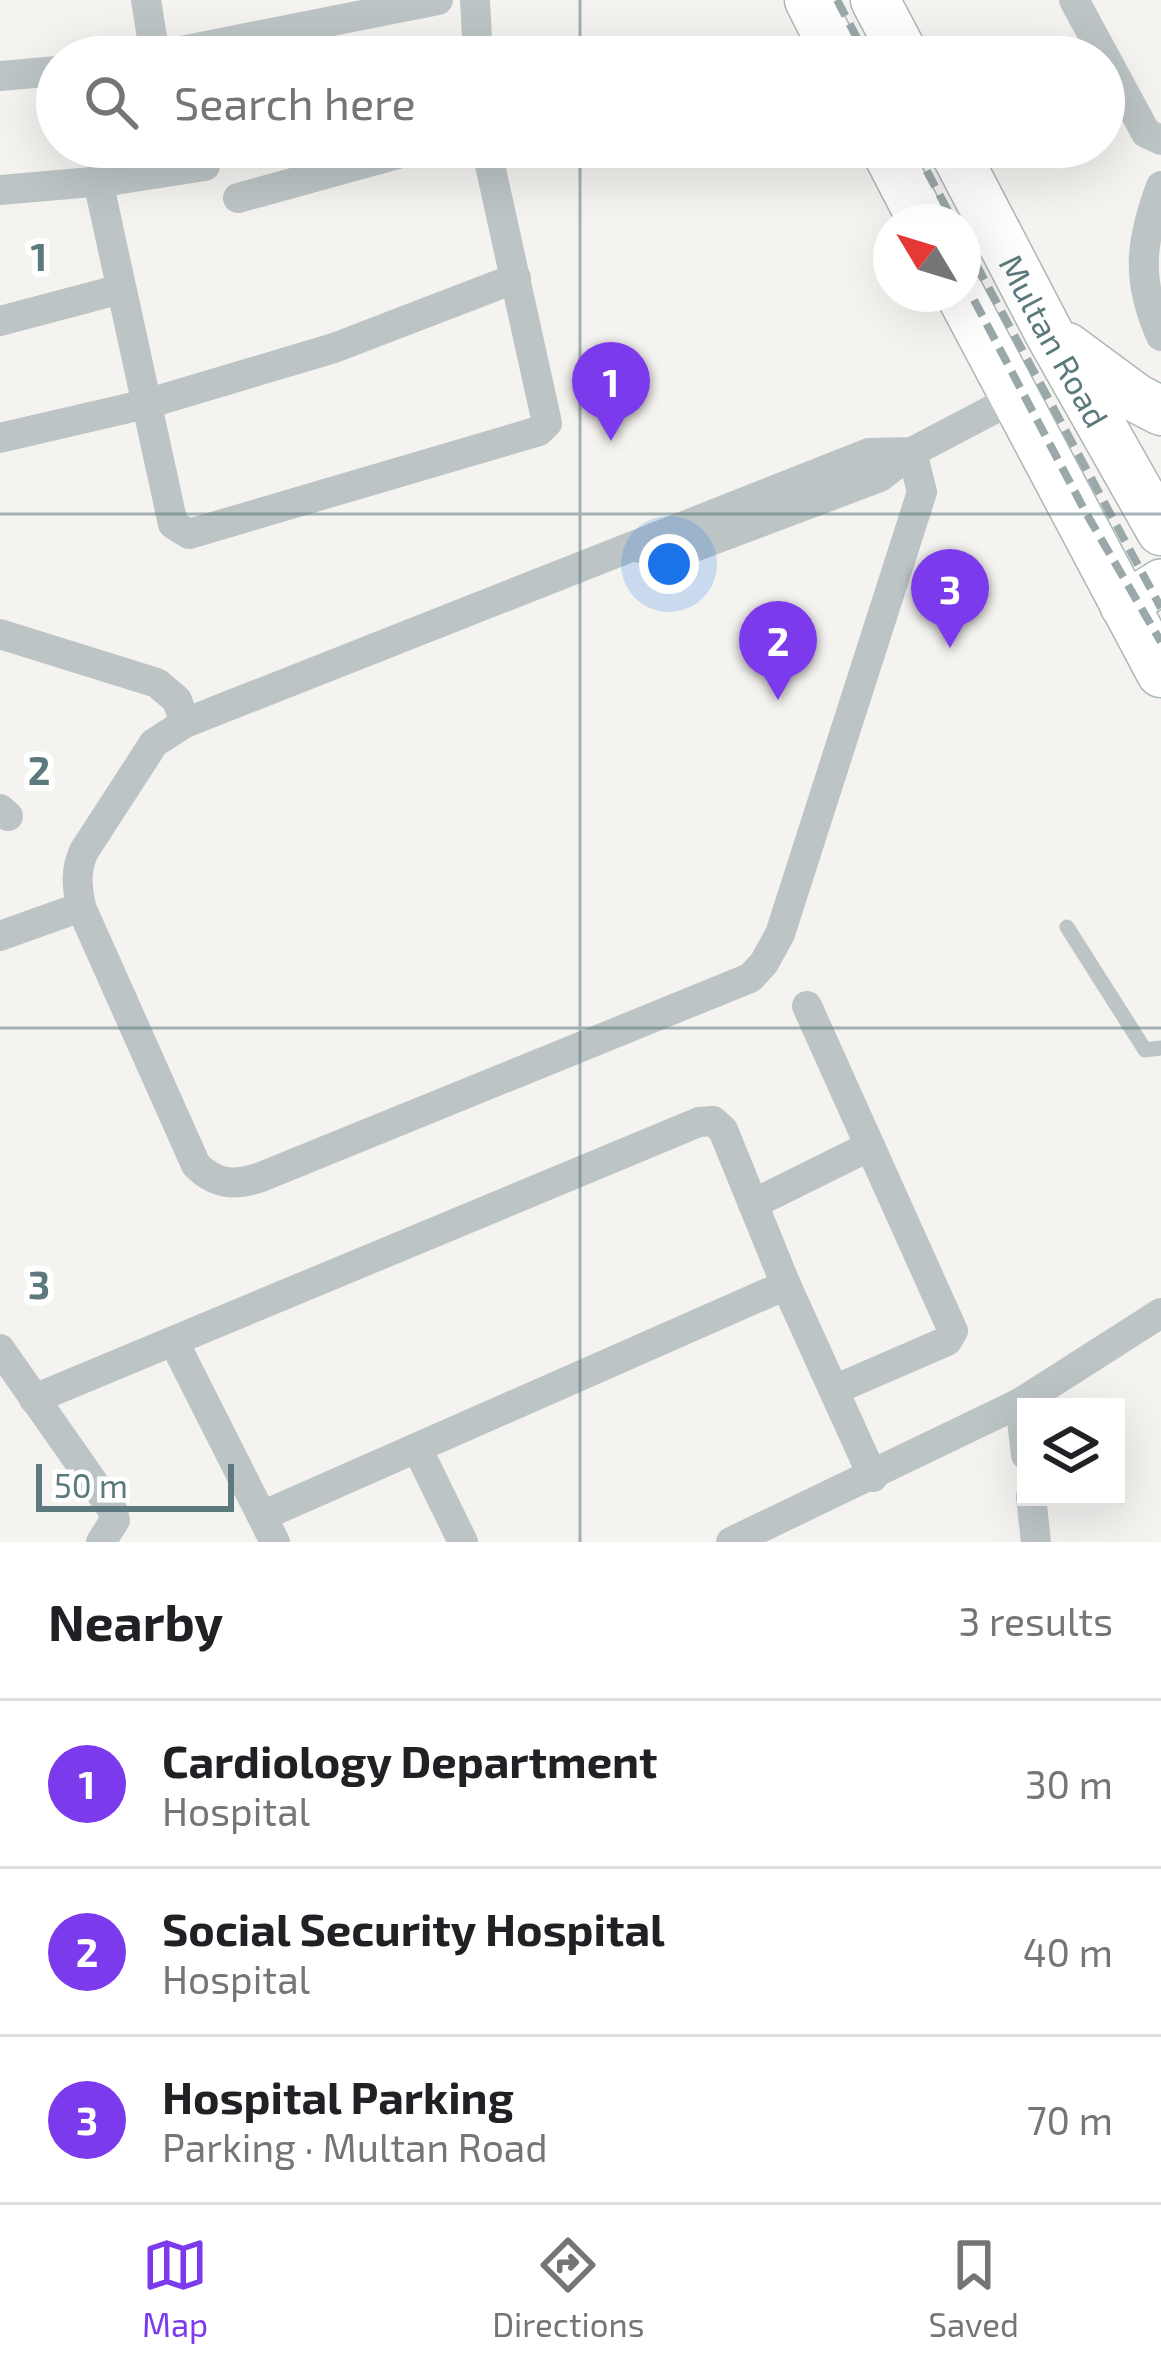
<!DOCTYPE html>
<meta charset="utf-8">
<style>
body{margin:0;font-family:"Exo 2",sans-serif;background:#f2f2f2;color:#202124}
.controls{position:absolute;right:36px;bottom:36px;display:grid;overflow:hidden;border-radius:0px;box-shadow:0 12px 48px #0002}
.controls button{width:108px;height:108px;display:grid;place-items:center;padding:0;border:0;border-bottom:3px solid #e0e0e0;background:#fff;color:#202124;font:60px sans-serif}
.compass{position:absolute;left:873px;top:204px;width:108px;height:108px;border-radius:50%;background:#fff;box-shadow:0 12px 48px #0002;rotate:308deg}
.scale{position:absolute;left:36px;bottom:30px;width:198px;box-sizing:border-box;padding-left:12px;border:6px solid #5c7a7e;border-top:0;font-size:33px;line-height:42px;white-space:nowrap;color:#5c7a7e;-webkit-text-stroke:9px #fff;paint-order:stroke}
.you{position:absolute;left:669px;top:564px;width:42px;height:42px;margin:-30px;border:9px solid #fff;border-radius:50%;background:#1a73e8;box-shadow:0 0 0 18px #1a73e833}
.badge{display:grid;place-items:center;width:78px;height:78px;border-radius:50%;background:#7c3aed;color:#fff;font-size:39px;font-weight:700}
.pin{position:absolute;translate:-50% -99px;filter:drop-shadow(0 3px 6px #0008)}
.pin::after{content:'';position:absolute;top:63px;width:42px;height:36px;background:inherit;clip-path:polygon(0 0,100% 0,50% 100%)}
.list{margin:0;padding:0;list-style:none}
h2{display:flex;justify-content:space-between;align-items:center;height:156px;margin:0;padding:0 48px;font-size:51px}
h2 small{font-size:39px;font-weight:400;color:#757577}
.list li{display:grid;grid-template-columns:78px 1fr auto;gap:36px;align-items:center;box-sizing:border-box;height:168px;padding:0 48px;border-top:3px solid #e0e0e0}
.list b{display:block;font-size:45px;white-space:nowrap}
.list p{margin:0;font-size:39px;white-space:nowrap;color:#757577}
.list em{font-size:39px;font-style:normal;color:#757577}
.icon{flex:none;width:66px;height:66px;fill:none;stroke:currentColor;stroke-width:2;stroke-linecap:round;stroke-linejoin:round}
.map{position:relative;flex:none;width:1161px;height:1542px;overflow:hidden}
.search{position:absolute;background:#fff;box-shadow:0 12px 48px #0002;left:36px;right:36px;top:36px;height:132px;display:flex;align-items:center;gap:30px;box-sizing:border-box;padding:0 42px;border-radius:66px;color:#757577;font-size:45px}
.sheet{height:660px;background:#fff}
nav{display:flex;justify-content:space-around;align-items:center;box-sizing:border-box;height:168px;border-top:3px solid #e0e0e0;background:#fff;font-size:33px;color:#757577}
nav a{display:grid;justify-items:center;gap:6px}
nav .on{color:#7c3aed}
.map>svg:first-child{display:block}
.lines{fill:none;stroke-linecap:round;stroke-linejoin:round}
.secondary-casing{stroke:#acb7b8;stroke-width:48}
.primary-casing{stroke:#adb7b8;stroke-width:51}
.service{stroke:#bcc4c5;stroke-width:15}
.minor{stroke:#bcc4c5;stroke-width:30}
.secondary{stroke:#fff;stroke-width:45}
.primary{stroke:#fff;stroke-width:48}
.rail{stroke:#9ba8aa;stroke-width:8;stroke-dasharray:18 9;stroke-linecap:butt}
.grid{fill:none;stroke:#5c7a7e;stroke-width:3;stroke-opacity:0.55}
.labels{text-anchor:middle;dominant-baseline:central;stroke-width:12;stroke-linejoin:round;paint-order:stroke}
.street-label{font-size:33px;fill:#5c7a7e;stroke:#fff}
.grid-label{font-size:39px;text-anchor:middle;font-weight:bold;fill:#5c7a7e;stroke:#fff;stroke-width:12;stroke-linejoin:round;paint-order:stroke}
</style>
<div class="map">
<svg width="1161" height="1542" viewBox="0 0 1161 1542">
<rect width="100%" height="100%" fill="#f5f3f0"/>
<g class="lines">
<g class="secondary-casing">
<path id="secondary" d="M1123 606 1161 582"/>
</g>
<g class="primary-casing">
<g id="primary">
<path d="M809 0 838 57"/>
<path d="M875 0 905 57"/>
<path d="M884 147 923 222"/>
<path id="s1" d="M952 147 1049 333 1161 531"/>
<path d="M960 294 1161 673"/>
<path d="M1067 347 1136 398 1161 411"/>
</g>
</g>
<path class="service" d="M1067 927 1145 1050 1161 1048"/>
<g class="minor">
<path d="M146 0 155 56"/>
<path d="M475 0 478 57"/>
<path d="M1074 0 1146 133 1161 140"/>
<path d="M151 57 438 0"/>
<path d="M0 76 57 71"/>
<path d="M111 147 115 180"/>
<path d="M98 181 173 524 189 534 539 431 547 423 486 147"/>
<path d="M1161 186C1140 243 1136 280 1161 336"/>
<path d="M0 190 115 180 205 166"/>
<path d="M238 198 423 147"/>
<path d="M0 321 121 289"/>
<path d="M0 438 146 404 334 348 516 278"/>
<path d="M633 546 670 556 880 477 912 452 922 492 780 934 764 963 750 978 261 1177C235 1186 216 1185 196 1165L81 907C77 886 75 871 84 851L154 743 185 723 869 453 912 452 1013 399"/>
<path d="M0 634 157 683 177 700 185 723"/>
<path d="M0 809 8 816"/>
<path d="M0 936 81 907"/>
<path d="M807 1006 953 1331 947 1341 834 1390"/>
<path d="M753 1204 870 1146"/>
<path d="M174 1342 275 1542"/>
<path d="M0 1349 112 1509 115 1520 101 1542"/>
<path d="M34 1399 699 1122 713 1121 723 1130 786 1285 873 1477"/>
<path d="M417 1448 463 1542"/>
<path d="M1026 1455 1020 1403 1161 1313"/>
<path d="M1031 1497 1036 1542"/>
<path d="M262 1516 786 1285"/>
<path d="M731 1542 1020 1403"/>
</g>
<use href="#secondary" class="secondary"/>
<use href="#primary" class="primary"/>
<g class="rail">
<path d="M837 0 867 57"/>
<path d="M914 147 954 222"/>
<path d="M963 240 1161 608"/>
<path d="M974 300 1086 513 1161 642"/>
</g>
</g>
<path class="grid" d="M580 0V57M580 147V1542M0 514H1161M0 1028H1161"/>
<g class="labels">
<g class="street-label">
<text stroke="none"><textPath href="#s1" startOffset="219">Multan Road</textPath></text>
</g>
</g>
<g class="grid-label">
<text x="39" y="271">1</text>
<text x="39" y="785">2</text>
<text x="39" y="1299">3</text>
</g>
</svg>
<div class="controls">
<button><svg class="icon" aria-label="layers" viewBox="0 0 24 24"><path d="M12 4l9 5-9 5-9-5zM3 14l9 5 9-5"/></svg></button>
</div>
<svg class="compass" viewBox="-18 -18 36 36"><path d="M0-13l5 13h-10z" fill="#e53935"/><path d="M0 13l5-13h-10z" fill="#757577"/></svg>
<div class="scale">50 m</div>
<div class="you"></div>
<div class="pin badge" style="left:611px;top:441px">1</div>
<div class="pin badge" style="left:778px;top:700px">2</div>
<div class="pin badge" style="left:950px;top:648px">3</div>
<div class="search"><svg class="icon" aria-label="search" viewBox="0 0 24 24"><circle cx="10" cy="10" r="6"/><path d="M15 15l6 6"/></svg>Search here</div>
</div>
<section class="sheet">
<h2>Nearby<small>3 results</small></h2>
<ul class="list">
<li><span class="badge">1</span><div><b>Cardiology Department</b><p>Hospital</p></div><em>30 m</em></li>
<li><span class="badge">2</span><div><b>Social Security Hospital</b><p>Hospital</p></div><em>40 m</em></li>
<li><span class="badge">3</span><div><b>Hospital Parking</b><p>Parking · Multan Road</p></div><em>70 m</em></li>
</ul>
</section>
<nav>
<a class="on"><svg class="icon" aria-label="map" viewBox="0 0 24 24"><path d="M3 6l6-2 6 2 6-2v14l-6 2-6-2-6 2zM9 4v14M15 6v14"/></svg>Map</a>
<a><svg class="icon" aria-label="directions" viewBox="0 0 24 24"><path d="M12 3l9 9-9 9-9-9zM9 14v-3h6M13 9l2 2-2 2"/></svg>Directions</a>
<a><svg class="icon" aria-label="saved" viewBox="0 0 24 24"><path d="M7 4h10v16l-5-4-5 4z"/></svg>Saved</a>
</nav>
